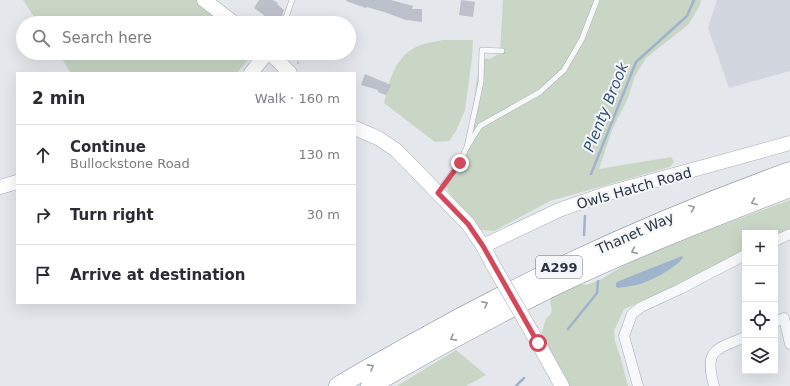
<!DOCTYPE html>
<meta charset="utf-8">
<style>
body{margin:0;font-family:"DejaVu Sans",sans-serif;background:#f2f2f3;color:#2b2b33}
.controls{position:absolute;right:12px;bottom:12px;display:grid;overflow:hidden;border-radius:0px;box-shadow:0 4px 16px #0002}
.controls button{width:36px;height:36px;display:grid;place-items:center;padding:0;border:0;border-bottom:1px solid #e1e1e2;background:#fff;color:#2b2b33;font:20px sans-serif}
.stop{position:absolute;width:12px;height:12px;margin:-9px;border:3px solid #d1495b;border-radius:50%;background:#fff}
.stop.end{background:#d1495b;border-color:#fff;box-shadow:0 1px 4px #0008}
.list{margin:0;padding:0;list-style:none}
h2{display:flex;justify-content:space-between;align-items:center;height:52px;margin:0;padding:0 16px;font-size:17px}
h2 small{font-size:13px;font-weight:400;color:#7c7c81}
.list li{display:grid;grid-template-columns:26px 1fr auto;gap:12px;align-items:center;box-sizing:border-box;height:60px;padding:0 16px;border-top:1px solid #e1e1e2}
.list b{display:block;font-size:15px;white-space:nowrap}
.list p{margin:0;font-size:13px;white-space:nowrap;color:#7c7c81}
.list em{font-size:13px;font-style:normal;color:#7c7c81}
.icon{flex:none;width:22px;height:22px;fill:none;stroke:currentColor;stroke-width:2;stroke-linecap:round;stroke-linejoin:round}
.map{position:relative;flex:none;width:790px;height:386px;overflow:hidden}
.search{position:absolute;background:#fff;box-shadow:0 4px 16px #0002;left:16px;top:16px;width:340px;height:44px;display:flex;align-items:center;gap:10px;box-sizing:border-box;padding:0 14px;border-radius:22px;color:#7c7c81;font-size:15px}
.panel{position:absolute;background:#fff;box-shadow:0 4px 16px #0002;left:16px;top:72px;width:340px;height:232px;border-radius:0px}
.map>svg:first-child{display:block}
.built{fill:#d2d6de}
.green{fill:#c9d6c5}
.water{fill:#9fb4cc}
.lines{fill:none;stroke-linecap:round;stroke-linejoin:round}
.stream{stroke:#9fb4cc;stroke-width:2.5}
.building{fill:#bbc0ca}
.lane-casing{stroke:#a9aeb7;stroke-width:6}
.street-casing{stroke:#a9aeb7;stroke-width:11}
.secondary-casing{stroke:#a9aeb7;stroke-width:15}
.highway-casing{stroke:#8b94a3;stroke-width:19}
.path{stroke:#c2c5cb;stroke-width:1.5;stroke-dasharray:3 3;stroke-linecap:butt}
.lane{stroke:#f7f8fa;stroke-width:5}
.street{stroke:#f7f8fa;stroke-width:10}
.secondary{stroke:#fff;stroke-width:14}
.highway{stroke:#fff;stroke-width:18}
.secondary-bridge-casing{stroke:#a9aeb7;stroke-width:15;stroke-linecap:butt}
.secondary-bridge{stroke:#fff;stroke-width:14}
.oneway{stroke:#959aa2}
.route{stroke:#d1495b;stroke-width:5}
.labels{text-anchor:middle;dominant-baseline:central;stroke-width:4;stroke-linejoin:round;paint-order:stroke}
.shield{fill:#f4f6f9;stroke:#676e7b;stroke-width:1}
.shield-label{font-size:13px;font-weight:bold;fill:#2b3445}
.street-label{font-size:14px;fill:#2b3445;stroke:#f4f6f9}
.water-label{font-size:15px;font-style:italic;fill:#34527a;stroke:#f4f6f9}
</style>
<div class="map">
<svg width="790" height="386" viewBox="0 0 790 386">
<rect width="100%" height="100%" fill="#e4e7ec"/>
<path class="built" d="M717 0H790V71L729 88 708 28Z"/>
<g class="green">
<path d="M23 0H202L232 23H38Z"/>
<path d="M503 0H701L700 5 689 24 646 58 635 76 628 98 612 130 599 169 671 157 674 162 670 167 550 201 494 231 482 230 468 217 448 191 446 183 465 153 471 122 479 64 481 58 490 59 500 53Z"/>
<path d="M443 40H473L472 58 465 110 456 131 449 141 435 142 384 103C389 82 394 58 416 47 423 43 435 42 443 40Z"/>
<path d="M58 53H253L237 73H71Z"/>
<path d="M790 200V230L775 238V233H745V252L666 291 624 309 614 331 615 341 620 356 628 386H565L541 336 546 318 550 315 552 310 550 303 551 298 556 294 579 284 587 285 602 279 634 259 670 244Z"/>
<path d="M456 350 486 375 466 386H397Z"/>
</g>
<path class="water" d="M682 256 683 258C674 269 651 281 637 285 631 286 624 287 618 288L616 287V283L619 281Z"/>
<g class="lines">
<g class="stream">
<path d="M591 174 636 62 687 16 694 0"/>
<path d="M584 235 585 216"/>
<path d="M568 329 597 293 598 281"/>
<path d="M516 386 524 378"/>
</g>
</g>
<g class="building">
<path d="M259 0H273L278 3 277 4 284 10 280 23H272L263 17 264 15 254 8Z"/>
<path d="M347 0H391L413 6 412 9H422V22L406 20 384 12 367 7 366 8 346 1Z"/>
<path d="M461 0 475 2 473 17 459 15Z"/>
<path d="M365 74 391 85 386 95 378 92V90L361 85Z"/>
</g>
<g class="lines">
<g class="lane-casing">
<g id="lane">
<path d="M284 23 292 0"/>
<path d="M467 147 480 126 540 92 564 70 582 39 597 0"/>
<path d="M438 193 459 163 467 147 481 82 482 50 502 51"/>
</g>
</g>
<g class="street-casing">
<g id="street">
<path d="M775 241 790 234"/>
<path d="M775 322 784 318 790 344"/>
<path d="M638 386 624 336 632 314 641 307 680 289 745 255"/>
<path d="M714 386C704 349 715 350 745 337"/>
</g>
</g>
<g class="secondary-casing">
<g id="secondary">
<path d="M204 0 234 23"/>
<path d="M270 53 290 73"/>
<path d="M251 73 267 53"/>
<path d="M355 128 378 138 396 150 468 224 483 246 493 265"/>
<path d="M0 187 17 182"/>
<path d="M483 246 559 210 605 194 790 143"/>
<path d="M538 343 562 386"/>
</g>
</g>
<g class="highway-casing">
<g id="highway">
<path d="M338 386C362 371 387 358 411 344 532 276 659 218 790 171"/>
<path d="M370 386C430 351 491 318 553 287 630 250 710 219 790 188"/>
</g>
</g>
<path class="path" d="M298 64V53"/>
<use href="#lane" class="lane"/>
<use href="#street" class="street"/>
<use href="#secondary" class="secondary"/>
<use href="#highway" class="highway"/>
<g class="secondary-bridge-casing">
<path id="secondary-bridge" d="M493 265 538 343"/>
</g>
<use href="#secondary-bridge" class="secondary-bridge"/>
</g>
<defs><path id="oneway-chevron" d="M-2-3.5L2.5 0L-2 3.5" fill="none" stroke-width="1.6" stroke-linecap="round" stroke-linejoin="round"/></defs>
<g class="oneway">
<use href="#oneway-chevron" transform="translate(754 202) rotate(159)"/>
<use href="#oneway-chevron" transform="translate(692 208) rotate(-21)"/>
<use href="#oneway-chevron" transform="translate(634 251) rotate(156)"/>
<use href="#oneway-chevron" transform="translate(485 304) rotate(-27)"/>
<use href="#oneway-chevron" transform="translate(453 338) rotate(151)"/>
<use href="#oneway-chevron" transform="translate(371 367) rotate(-29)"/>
</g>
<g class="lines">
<path class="route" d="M460 163 438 193 468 224 483 246 538 343"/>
</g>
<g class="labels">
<rect class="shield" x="536" y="256" width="46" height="22" rx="3"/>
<g class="shield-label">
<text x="559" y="267">A299</text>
</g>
<g class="street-label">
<text transform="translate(634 188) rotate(-16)">Owls Hatch Road</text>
<text transform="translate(635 233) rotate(-24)">Thanet Way</text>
</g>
<g class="water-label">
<text transform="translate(606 107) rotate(-68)">Plenty Brook</text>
</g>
</g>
</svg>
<div class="controls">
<button>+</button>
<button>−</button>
<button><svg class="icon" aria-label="locate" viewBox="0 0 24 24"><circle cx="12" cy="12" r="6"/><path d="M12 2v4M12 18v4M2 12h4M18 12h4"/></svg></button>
<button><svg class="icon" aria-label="layers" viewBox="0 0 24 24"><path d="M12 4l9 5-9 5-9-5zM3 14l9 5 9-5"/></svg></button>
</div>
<div class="stop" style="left:538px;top:343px"></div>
<div class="stop end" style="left:460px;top:163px"></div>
<div class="search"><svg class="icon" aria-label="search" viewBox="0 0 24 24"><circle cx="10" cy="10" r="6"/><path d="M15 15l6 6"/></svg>Search here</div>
<section class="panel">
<h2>2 min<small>Walk · 160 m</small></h2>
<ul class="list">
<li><svg class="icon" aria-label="ahead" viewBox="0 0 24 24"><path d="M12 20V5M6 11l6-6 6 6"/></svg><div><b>Continue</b><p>Bullockstone Road</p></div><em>130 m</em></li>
<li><svg class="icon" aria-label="right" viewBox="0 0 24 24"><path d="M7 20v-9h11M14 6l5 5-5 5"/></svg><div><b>Turn right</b></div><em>30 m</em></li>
<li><svg class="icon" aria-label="arrive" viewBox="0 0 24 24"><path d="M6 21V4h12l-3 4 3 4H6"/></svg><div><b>Arrive at destination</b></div></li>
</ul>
</section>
</div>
